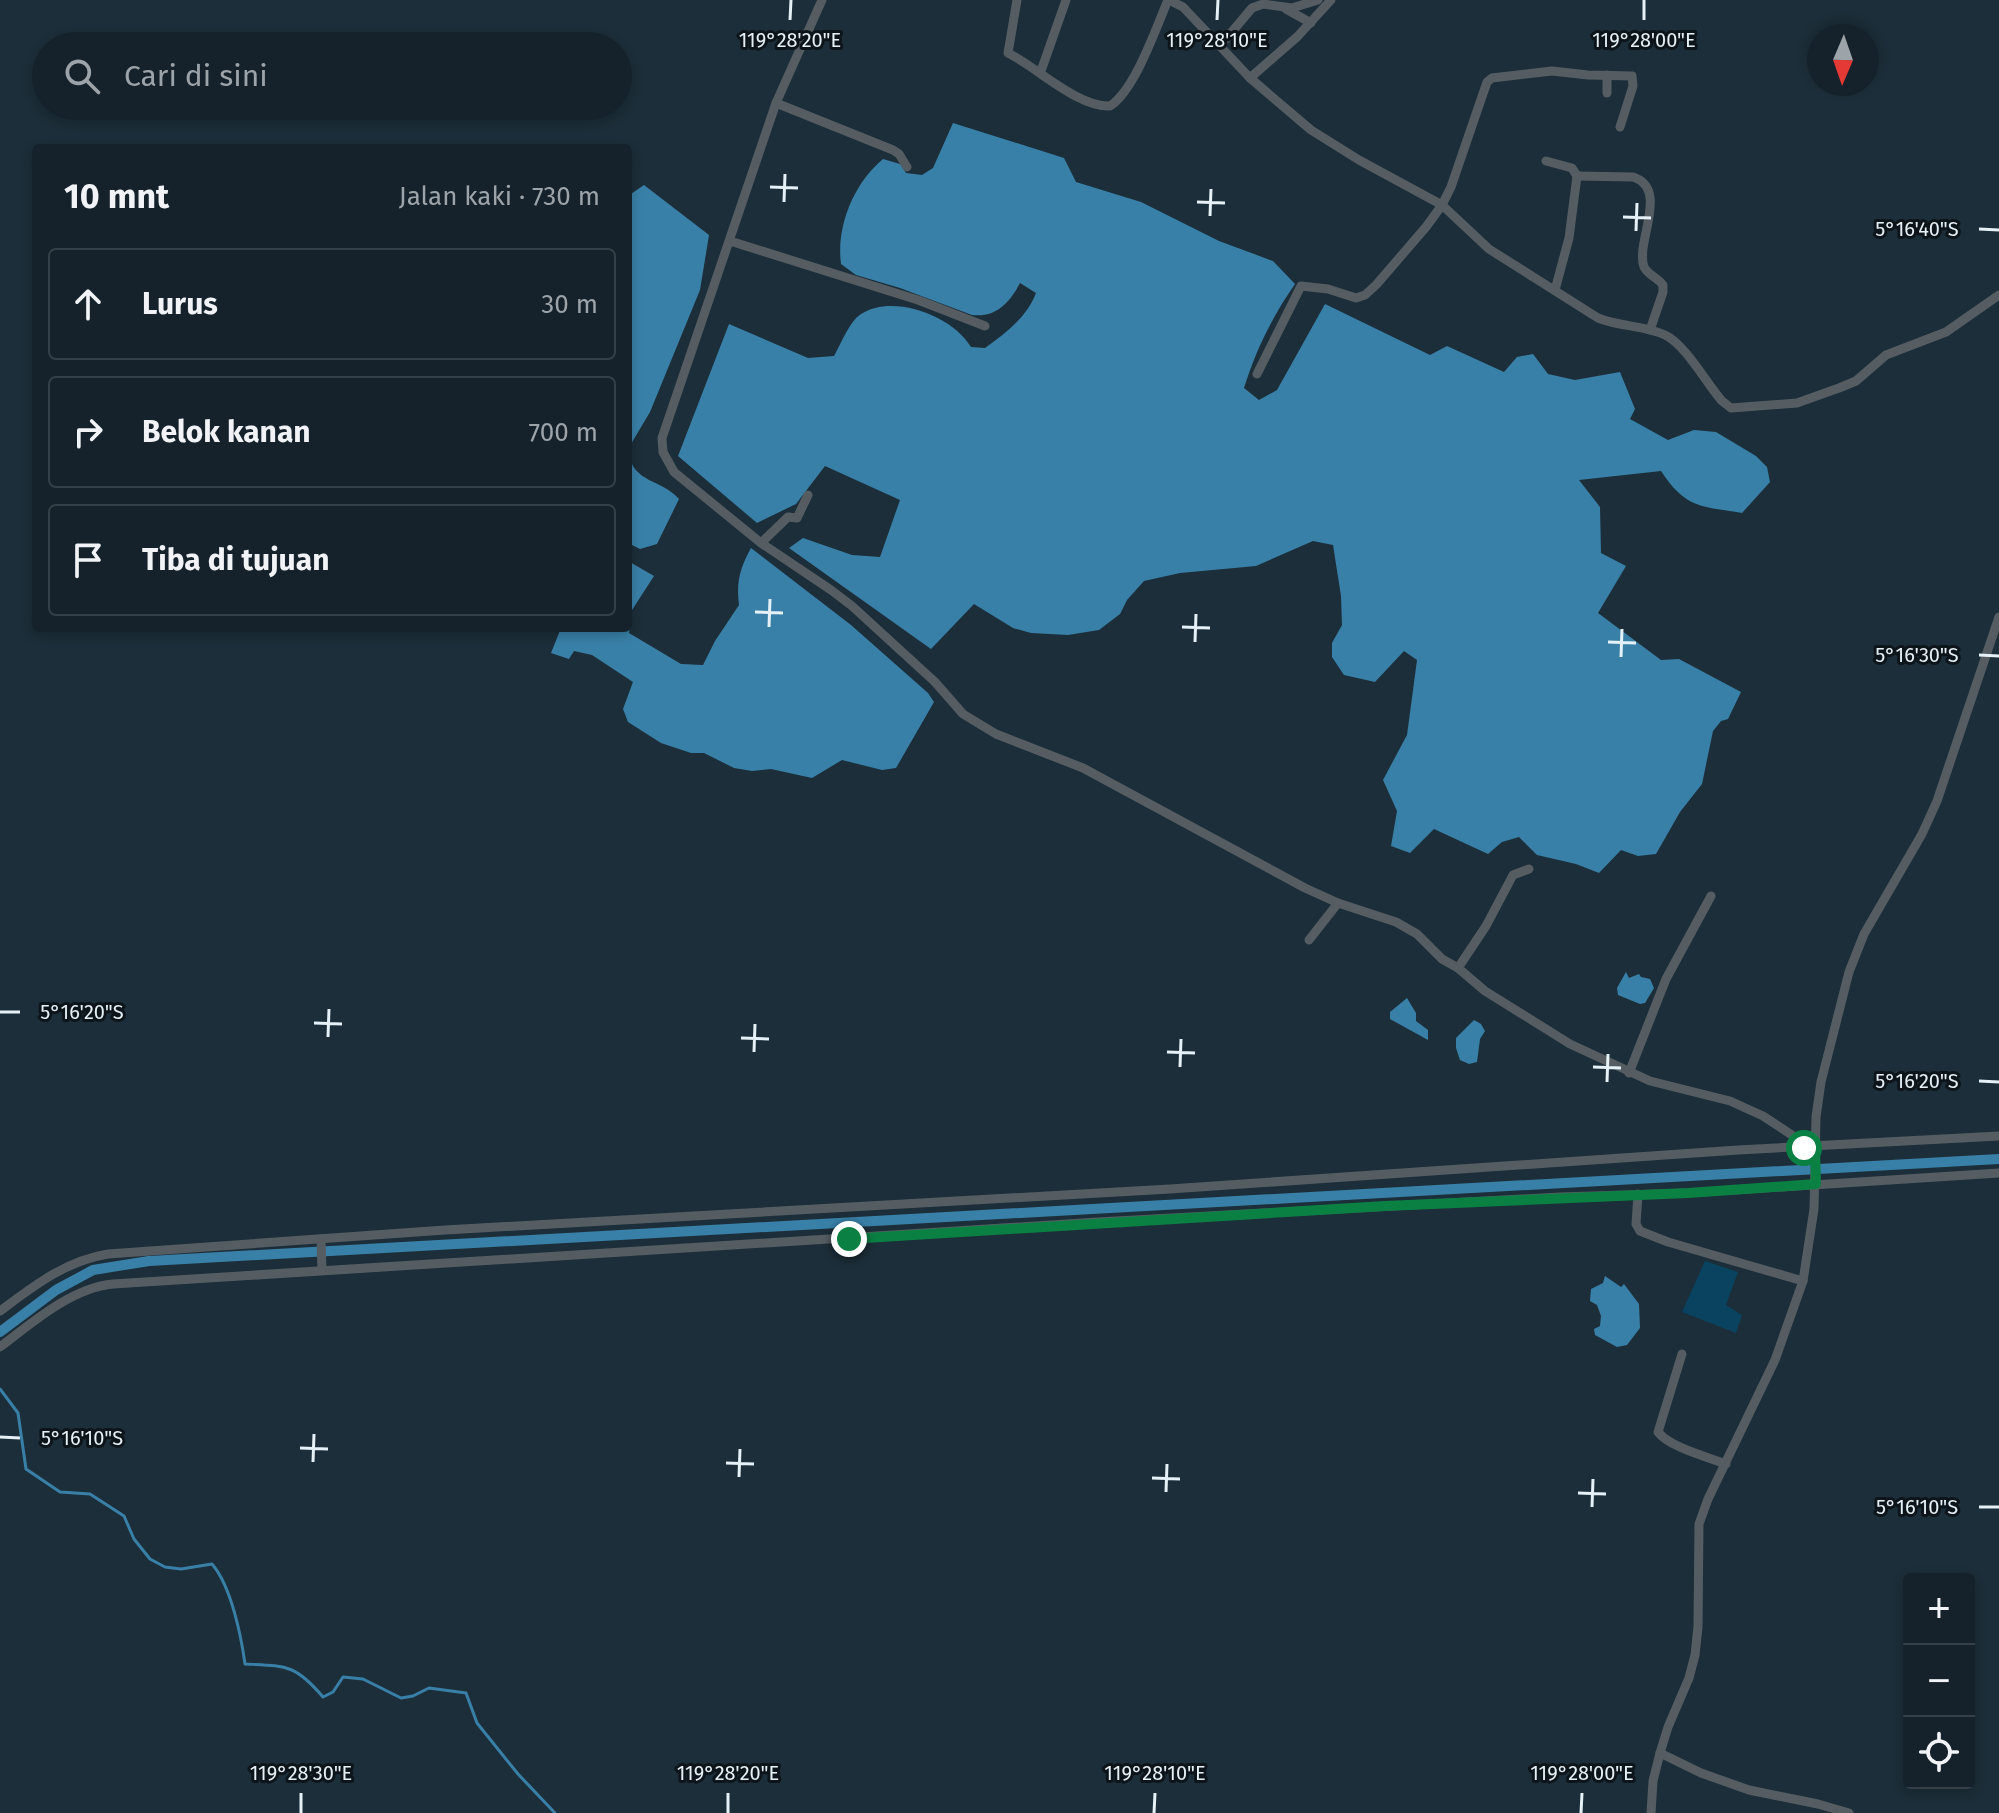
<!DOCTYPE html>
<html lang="id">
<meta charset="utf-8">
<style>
body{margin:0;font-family:"Fira Sans",sans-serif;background:#1e2a33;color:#f1f3f6}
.controls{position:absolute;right:24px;bottom:24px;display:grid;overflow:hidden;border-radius:8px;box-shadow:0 4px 12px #0003}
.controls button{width:72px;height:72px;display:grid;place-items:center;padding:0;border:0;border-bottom:2px solid #343f47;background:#15222b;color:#f1f3f6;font:40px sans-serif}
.compass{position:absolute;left:1807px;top:24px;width:72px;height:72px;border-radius:50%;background:#15222b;box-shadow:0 4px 12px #0003;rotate:182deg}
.stop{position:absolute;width:24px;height:24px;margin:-18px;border:6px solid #0b8043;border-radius:50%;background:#fff}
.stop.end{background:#0b8043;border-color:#fff;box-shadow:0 2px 8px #0008}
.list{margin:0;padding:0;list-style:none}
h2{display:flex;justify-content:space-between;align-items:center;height:104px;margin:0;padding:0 32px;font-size:34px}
h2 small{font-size:26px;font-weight:400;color:#9da4a9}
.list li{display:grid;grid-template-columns:52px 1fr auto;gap:24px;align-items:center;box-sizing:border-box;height:112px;margin:0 16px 16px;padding:0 16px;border:2px solid #343f47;border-radius:8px}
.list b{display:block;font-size:30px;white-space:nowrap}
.list em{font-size:26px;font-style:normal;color:#9da4a9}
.icon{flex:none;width:44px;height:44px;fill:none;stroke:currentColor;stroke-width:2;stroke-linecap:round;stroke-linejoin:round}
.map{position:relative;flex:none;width:1999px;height:1813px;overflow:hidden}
.search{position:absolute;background:#15222b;box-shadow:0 4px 12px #0003;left:32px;top:32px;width:600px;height:88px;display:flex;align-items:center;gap:20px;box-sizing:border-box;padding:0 28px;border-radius:44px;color:#9da4a9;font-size:30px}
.panel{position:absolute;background:#15222b;box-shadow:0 4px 12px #0003;left:32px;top:144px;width:600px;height:488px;border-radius:8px}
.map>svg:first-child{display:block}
.green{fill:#09435f}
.water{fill:#3980a8}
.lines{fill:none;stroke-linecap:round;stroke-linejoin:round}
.stream{stroke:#3980a8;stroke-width:3}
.canal{stroke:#3980a8;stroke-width:10}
.minor{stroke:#555d63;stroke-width:9}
.route{stroke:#0b8043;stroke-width:10}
.ticks{fill:none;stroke:#e5f0f7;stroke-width:3}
.ticks-label{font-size:20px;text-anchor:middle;fill:#e5f0f7;stroke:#0d151a;stroke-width:6;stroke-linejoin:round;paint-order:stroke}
</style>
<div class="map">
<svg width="1999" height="1813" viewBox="0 0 1999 1813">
<rect width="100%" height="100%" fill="#1c2e39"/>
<path class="green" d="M1705 1261 1738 1272 1726 1305 1742 1315 1736 1333 1682 1312Z"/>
<g class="water">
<path d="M953 123 1064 158 1076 182 1141 202 1219 241 1273 261 1295 284C1272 317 1256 350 1244 388L1259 400 1277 390 1325 304 1430 355 1447 346 1504 372 1517 357 1533 354 1548 374 1575 380 1620 372 1635 409 1630 419 1668 440 1694 430 1716 432 1756 456 1767 467 1770 482 1742 513C1701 506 1686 509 1661 471L1579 480 1600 507 1601 553 1626 566 1598 613 1661 660 1679 659 1741 692 1728 719 1721 721 1713 731 1702 784 1680 812 1656 854 1638 856 1621 850 1599 873 1576 864 1537 855 1519 837 1502 842 1488 854 1434 829 1410 853 1391 846 1397 811 1383 780 1407 735 1417 660 1404 651 1375 682 1344 675 1332 657V643L1342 625 1341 596 1333 545 1313 541 1256 566 1180 573 1144 581 1127 600 1120 614 1099 630 1068 635 1031 633 1013 628 974 604 931 649 789 548 803 538 852 555 880 557 900 500 825 466 796 504 757 523 678 456 729 324 808 358 834 356C841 344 849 322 861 314 893 293 953 316 971 347L985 348C1005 334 1027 317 1036 293L1020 283C1010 302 996 318 972 315L900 288 856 275 841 264C836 226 854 183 883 159L900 164 906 173 922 175 933 168Z"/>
<path d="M644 185 709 235 700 290 650 412 628 449V196Z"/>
<path d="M628 452C634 484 660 478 679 499L657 544 640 549 628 543Z"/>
<path d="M751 548 851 625 928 693 934 702 896 768 882 770 842 760 812 778 771 769 752 771 734 768 704 753H691L661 743 628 722 623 709 633 682 592 655 574 651 569 659 551 653 561 628H628V561L654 576 632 610 629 633 681 664 703 665 715 641 739 605C736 582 740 568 751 548Z"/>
<path d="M1626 972 1629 978 1639 974 1641 977 1650 979 1654 988 1645 1003 1640 1004 1618 995 1617 988Z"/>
<path d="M1407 998 1416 1013V1021L1428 1030V1040L1390 1019V1012Z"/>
<path d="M1474 1020 1481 1024 1485 1031 1480 1039 1477 1062 1469 1064 1460 1060 1456 1048V1038Z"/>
<path d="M1605 1276 1621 1287 1624 1284 1639 1304 1640 1328 1627 1345 1617 1347 1595 1335 1594 1329 1600 1326 1601 1316 1597 1305 1590 1301 1591 1289 1603 1283Z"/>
</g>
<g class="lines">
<path class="stream" d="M0 1389 18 1413 26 1469 60 1492 90 1494 124 1516 134 1539 150 1559 165 1567 181 1569 212 1564C231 1586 241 1635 245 1664 286 1666 295 1664 323 1697L333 1692 343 1677 363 1679 401 1698 413 1696 429 1688 466 1693 477 1723 518 1774 555 1813"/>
<path class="canal" d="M0 1332 56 1290 93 1270 149 1261 1999 1159"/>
<g class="minor">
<path d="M822 0 776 103 662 438 663 452 674 472 761 543 831 590 852 606 935 682 963 714 996 734 1083 768 1305 888 1338 903 1396 922 1417 934 1442 959 1458 968"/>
<path d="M1017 0 1008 53C1038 68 1077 107 1110 106 1135 90 1156 28 1168 0"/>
<path d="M1169 0 1183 7 1250 78 1311 130 1359 160 1442 205 1489 249 1598 318C1620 327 1644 325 1665 335 1685 344 1707 384 1722 401L1731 408 1797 403 1839 388 1856 381 1886 355 1946 332 1999 295"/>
<path d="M1286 9 1311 23"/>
<path d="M1220 46 1252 8 1263 4 1292 8 1318 0"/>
<path d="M1041 71 1066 0"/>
<path d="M1250 78 1297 37 1331 0"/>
<path d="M1607 93V75"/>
<path d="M776 103 893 150 899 154 907 167"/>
<path d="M1546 161 1572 168 1577 176 1569 238 1555 290"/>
<path d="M1577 176 1633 177C1670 189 1635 242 1644 267 1648 275 1658 278 1663 285V292L1650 330"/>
<path d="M730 241 918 300 985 326"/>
<path d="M1257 374 1301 286 1328 289 1356 298 1365 295 1376 285 1426 227 1442 205 1451 187 1487 82 1492 78 1552 71 1588 75 1632 76 1633 86 1620 127"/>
<path d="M761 543 788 517 797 518 808 495"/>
<path d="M1529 869 1513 875 1486 926 1458 968 1485 991 1570 1044 1650 1081 1730 1101 1763 1116 1810 1147"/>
<path d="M1309 940 1338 903"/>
<path d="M1629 1073 1666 979 1711 896"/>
<path d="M1638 1194 1636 1224 1640 1231 1668 1242 1803 1281"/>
<path d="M321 1239 322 1270"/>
<path d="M0 1311C34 1286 65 1261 108 1254L445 1230 1170 1189 1738 1150 1999 1136"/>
<path d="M0 1347C32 1323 71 1288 113 1284L1098 1222 1560 1197 1688 1193 1999 1173"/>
<path d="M1682 1354 1658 1432C1669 1447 1708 1457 1726 1464"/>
<path d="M1660 1753 1701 1773 1749 1790 1818 1804 1849 1813"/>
<path d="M1651 1813 1653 1781 1660 1753 1668 1727 1689 1678 1695 1655 1698 1627 1699 1524 1708 1499 1775 1360 1803 1281 1814 1209 1816 1117 1821 1082 1849 972 1864 934 1922 834 1937 801 1999 617"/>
</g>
</g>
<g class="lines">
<path class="route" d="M849 1239 1385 1206 1688 1193 1816 1184 1815 1147 1804 1148"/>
</g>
<path class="ticks" d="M790 20 791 0M1217 20 1218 0M1644 20V0M770 187 798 188M784 202 785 174M1197 202 1225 203M1210 216 1211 189M1623 217 1651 218M1979 229 1999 230M1636 231 1637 203M755 612 783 613M769 627 770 599M1182 627 1210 628M1195 642 1196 614M1608 642 1636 643M1979 655 1999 656M1621 657 1622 629M0 1012H20M314 1023 342 1024M328 1037 329 1009M741 1038 769 1039M754 1052 755 1024M1167 1052 1195 1053M1180 1067 1181 1039M1593 1067 1621 1068M1979 1081 1999 1082M1607 1082 1608 1054M0 1437 20 1438M300 1448 328 1449M313 1462 314 1434M726 1463 754 1464M739 1477 740 1449M1152 1478 1180 1479M1166 1492 1167 1464M1578 1493 1606 1494M1592 1507 1593 1479M1979 1507H1999M301 1813V1793M728 1813V1793M1154 1813 1155 1793M1581 1813 1582 1793"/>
<g class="ticks-label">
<text x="790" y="47">119°28'20"E</text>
<text x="1217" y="47">119°28'10"E</text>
<text x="1644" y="47">119°28'00"E</text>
<text x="1917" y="236">5°16'40"S</text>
<text x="1917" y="662">5°16'30"S</text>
<text x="82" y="1019">5°16'20"S</text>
<text x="1917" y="1088">5°16'20"S</text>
<text x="82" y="1445">5°16'10"S</text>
<text x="1917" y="1514">5°16'10"S</text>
<text x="301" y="1780">119°28'30"E</text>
<text x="728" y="1780">119°28'20"E</text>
<text x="1155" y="1780">119°28'10"E</text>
<text x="1582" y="1780">119°28'00"E</text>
</g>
</svg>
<div class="controls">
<button>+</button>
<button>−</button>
<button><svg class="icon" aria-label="locate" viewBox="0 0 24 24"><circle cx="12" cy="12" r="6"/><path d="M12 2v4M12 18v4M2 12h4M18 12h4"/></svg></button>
</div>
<svg class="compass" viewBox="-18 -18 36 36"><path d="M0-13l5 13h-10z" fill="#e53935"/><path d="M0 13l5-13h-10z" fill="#9da4a9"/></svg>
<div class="stop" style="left:1804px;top:1148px"></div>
<div class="stop end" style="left:849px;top:1239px"></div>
<div class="search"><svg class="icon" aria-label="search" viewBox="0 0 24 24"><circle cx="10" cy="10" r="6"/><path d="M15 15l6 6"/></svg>Cari di sini</div>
<section class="panel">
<h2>10 mnt<small>Jalan kaki · 730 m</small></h2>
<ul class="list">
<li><svg class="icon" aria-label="ahead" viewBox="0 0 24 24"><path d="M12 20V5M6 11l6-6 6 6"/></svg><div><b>Lurus</b></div><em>30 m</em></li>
<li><svg class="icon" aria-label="right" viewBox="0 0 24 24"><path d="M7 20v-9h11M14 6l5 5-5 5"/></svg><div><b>Belok kanan</b></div><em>700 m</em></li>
<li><svg class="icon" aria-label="arrive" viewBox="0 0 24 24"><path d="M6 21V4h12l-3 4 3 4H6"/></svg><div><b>Tiba di tujuan</b></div></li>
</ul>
</section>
</div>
